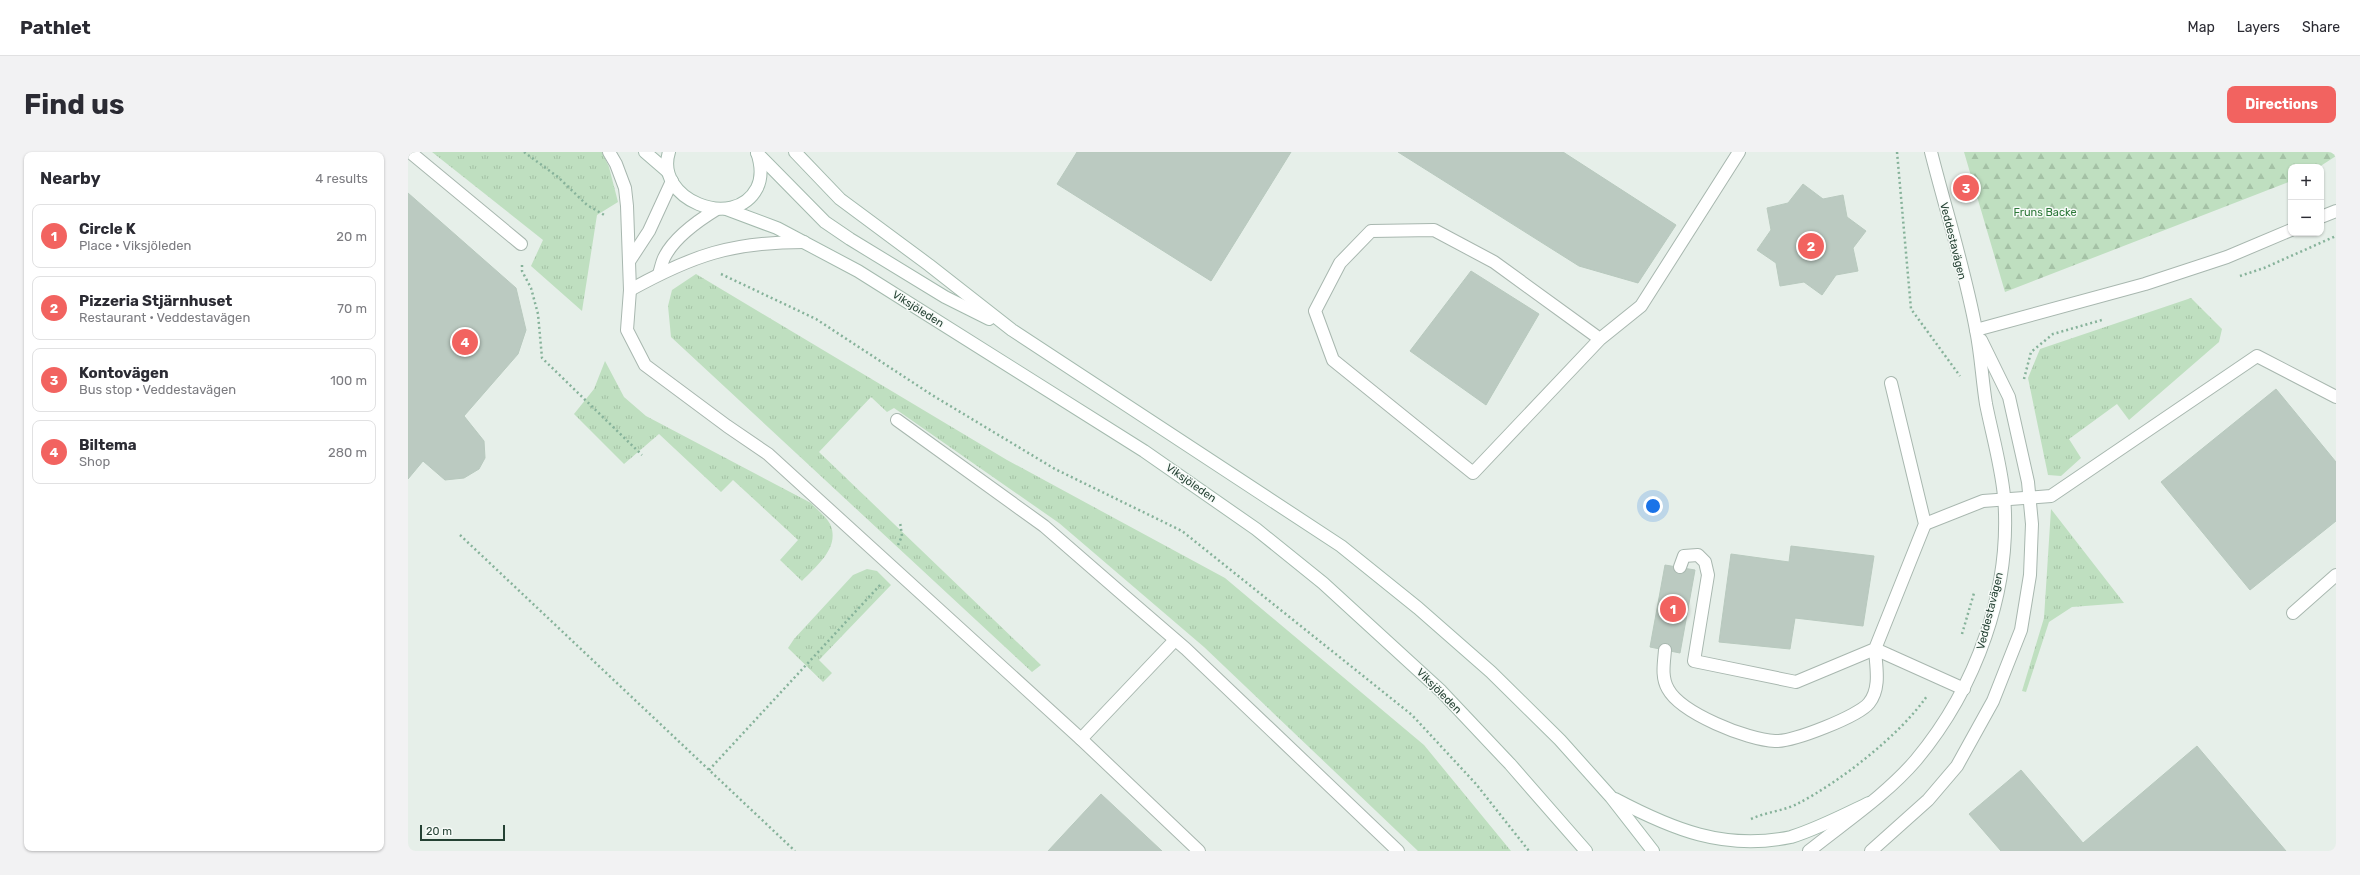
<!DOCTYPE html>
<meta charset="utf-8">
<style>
body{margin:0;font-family:Rubik,sans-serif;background:#f2f2f3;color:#2b2b33}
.controls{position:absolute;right:12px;top:12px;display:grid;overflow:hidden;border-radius:8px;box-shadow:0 1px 3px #0004}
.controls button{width:36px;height:36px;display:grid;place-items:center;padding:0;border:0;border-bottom:1px solid #e1e1e2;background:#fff;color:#2b2b33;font:20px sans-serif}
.scale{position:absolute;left:12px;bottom:10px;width:85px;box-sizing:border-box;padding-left:4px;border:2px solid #244133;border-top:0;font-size:11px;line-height:14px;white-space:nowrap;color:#244133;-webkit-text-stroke:3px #f7fbf8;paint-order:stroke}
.you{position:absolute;left:1245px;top:354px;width:14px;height:14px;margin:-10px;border:3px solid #fff;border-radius:50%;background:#1a73e8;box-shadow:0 0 0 6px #1a73e833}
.badge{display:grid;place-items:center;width:26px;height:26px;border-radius:50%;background:#f26360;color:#fff;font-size:13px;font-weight:700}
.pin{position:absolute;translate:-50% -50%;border:2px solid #fff;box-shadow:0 1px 4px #0006}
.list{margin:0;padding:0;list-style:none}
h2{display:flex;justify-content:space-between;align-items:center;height:52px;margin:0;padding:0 16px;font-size:17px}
h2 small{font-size:13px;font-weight:400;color:#7c7c81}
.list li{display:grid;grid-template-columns:26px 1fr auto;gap:12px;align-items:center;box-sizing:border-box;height:64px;margin:0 8px 8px;padding:0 8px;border:1px solid #e1e1e2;border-radius:8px}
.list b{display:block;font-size:15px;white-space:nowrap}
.list p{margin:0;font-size:13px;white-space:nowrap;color:#7c7c81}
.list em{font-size:13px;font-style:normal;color:#7c7c81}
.map{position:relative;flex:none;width:1928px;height:699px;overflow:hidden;border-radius:8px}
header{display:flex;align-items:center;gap:24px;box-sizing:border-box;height:56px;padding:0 20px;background:#fff;border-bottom:1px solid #e1e1e2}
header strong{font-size:19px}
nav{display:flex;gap:22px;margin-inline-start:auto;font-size:14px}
.intro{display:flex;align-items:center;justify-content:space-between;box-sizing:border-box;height:96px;padding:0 24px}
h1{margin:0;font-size:28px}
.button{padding:10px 18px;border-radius:8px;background:#f26360;color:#fff;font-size:14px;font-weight:700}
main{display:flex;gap:24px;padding:0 24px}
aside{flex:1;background:#fff;border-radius:8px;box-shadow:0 1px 3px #0004}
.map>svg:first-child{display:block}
.grass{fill:url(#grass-tufts)}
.forest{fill:url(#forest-firs)}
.building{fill:#bbcac1;stroke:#b8c9be}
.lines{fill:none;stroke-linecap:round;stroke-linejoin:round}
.service-casing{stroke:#a8b7af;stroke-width:14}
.minor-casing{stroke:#a8b7af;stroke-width:14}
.tertiary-casing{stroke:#a8b7af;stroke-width:14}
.secondary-casing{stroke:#a4baae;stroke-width:14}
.path{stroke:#86b29a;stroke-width:2.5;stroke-dasharray:2 3;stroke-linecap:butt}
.service{stroke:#fff;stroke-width:12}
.minor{stroke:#fff;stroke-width:12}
.tertiary{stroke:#fff;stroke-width:12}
.secondary{stroke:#fff;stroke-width:12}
.labels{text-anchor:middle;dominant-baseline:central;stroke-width:3;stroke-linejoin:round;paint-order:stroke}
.park-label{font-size:11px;fill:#2e793a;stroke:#f7fbf8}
.street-label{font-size:11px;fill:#244133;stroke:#f7fbf8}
</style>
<header>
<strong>Pathlet</strong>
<nav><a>Map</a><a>Layers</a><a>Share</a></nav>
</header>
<div class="intro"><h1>Find us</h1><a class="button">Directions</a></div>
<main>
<aside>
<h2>Nearby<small>4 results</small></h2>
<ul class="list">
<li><span class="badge">1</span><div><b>Circle K</b><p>Place · Viksjöleden</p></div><em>20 m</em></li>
<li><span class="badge">2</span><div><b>Pizzeria Stjärnhuset</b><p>Restaurant · Veddestavägen</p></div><em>70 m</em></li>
<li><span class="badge">3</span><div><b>Kontovägen</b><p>Bus stop · Veddestavägen</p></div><em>100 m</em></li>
<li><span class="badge">4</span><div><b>Biltema</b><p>Shop</p></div><em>280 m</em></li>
</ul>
</aside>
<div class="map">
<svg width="1928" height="699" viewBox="0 0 1928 699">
<defs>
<pattern id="grass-tufts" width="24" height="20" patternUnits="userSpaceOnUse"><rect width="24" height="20" fill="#bfdfc0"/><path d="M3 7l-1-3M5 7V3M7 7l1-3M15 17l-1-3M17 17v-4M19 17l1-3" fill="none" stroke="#a4c1a5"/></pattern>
<pattern id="forest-firs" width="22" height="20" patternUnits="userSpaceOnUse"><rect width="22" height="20" fill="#bfdfc0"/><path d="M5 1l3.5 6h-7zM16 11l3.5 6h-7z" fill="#a4c1a5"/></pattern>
</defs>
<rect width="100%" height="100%" fill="#e6efe9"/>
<g class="grass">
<path d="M24 0H194L201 15 210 50 189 63 174 159 123 114 135 88Z"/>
<path d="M288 122 599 308 817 426 1016 593 1103 699H1010L796 495 651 371 486 256 479 260 463 245 411 300 633 513 624 520 263 185 260 154 264 138Z"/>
<path d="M1783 146 1814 177 1811 190 1721 268 1709 252 1661 287 1673 306 1653 324 1640 323 1620 226 1632 197Z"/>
<path d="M197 209 216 245 238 264 403 351C408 357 420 366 423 374 431 397 408 414 394 429L372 408 390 388 325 328 313 340 251 282 216 312 166 262 186 237Z"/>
<path d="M1643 357 1716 451 1664 455 1641 470 1618 540 1614 539 1636 466Z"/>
<path d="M459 417 469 419 483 433 411 508 424 521 415 530 380 496 386 487 445 423Z"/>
</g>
<path class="forest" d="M1556 0H1928V4L1911 15H1883V29L1597 140Z"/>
<g class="building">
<path d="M669 0H883L803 129 649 32Z"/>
<path d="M990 0H1155L1268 73 1230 131 1171 114Z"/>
<path d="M1395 32 1415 47 1435 43 1439 65 1458 79 1445 96 1450 119 1428 123 1414 143 1396 130 1372 134 1368 111 1349 98 1363 78 1359 56 1380 51Z"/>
<path d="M0 41 108 136 118 178 110 202 56 264 76 289 77 306 71 317 56 326 37 328 15 309 0 327Z"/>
<path d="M1063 119 1131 162 1078 253 1002 199Z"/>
<path d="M1868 237 1928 310V369L1842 438 1753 330Z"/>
<path d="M1383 394 1466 404 1455 474 1387 466 1382 497 1311 490 1323 402 1381 410Z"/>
<path d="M1257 413 1287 418 1272 501 1242 495Z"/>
<path d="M1789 594 1878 699H1593L1561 662 1613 618 1675 691Z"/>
<path d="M693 642 754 699H640Z"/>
</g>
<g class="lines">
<g class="service-casing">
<g id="service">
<path d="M2 0 113 92"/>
<path d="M201 0 208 12 217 36 219 54 222 138 219 178 237 213 319 274 360 302 673 587 791 699"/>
<path d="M222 108 241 79 264 29"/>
<path d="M251 122C253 116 254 109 257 104 267 85 291 68 309 57"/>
<path d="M222 138C285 103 324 90 396 90"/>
<path d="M1192 187 1086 110 1026 78 963 79 932 111 907 159 925 208 1065 321 1192 187 1233 154 1331 0"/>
<path d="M489 268 636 374 720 447 778 497 990 699"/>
<path d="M1517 372 1575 349 1643 344 1849 204 1928 245"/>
<path d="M1272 415 1276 404 1290 403 1297 410 1300 423 1286 509 1388 530 1467 497 1517 372 1483 231"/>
<path d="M1885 461 1928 423"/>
<path d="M1257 498C1256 511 1253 525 1260 537 1273 561 1339 588 1367 589 1385 590 1451 564 1461 551 1473 536 1468 515 1467 497L1556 537"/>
<path d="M673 587 767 488"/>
</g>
</g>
<g class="minor-casing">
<g id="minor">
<path d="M1913 65 1928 59"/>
<path d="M1568 178 1737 132 1819 105 1883 78"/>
</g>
</g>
<g class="tertiary-casing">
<g id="tertiary">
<path d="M1401 699C1437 670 1478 643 1508 608 1568 536 1604 438 1596 344 1593 313 1584 282 1578 252 1574 227 1573 202 1568 178 1557 118 1538 59 1523 0"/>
<path d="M1463 699 1520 648 1549 614 1585 549 1613 478 1622 423 1624 372 1620 330 1601 245 1573 188"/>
</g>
</g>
<g class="secondary-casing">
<g id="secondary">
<path d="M237 0 259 19"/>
<path d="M261 0C246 47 326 80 349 36 355 24 353 12 349 0"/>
<path d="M387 0 432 47 521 113 604 178 933 394 1010 456 1083 520 1152 588 1203 645 1245 699"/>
<path d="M349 1 417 70 442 87 537 145 581 167"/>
<path d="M318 57 369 76 450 119 736 299 848 377 915 431 1033 539 1102 612 1178 699"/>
<path d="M1207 647C1264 677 1316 699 1383 685 1409 677 1436 663 1461 651"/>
</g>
</g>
<g class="path">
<path d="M116 0 150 25 179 53 198 64"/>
<path d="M1489 0 1503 157 1552 224"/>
<path d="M114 113V119L123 136 130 162 134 206 234 303"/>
<path d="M313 122 408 167 524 243 647 317 774 379 1004 563 1068 632 1121 699"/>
<path d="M1832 124 1856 116 1928 84"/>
<path d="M1616 227 1623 200 1645 182 1694 168"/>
<path d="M52 383 387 699"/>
<path d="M490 393 494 384 492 370"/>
<path d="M1554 482 1566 441"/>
<path d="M301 618 473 432"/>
<path d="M1343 667C1358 660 1375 659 1389 652 1432 630 1492 583 1519 544"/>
</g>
<use href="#service" class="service"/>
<use href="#minor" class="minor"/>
<use href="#tertiary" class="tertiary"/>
<use href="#secondary" class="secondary"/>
</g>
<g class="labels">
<g class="park-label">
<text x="1637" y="60">Fruns Backe</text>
</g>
<g class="street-label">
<text transform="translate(1545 89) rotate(76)">Veddestavägen</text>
<text transform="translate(510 157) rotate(32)">Viksjöleden</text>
<text transform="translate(783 331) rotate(35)">Viksjöleden</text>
<text transform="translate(1582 459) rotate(-76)">Veddestavägen</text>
<text transform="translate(1031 539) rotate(45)">Viksjöleden</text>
</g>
</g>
</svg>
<div class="controls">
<button>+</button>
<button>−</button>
</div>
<div class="scale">20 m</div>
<div class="you"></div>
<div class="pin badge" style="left:1265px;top:457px">1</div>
<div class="pin badge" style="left:1403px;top:94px">2</div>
<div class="pin badge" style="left:1558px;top:36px">3</div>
<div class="pin badge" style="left:57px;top:190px">4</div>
</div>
</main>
